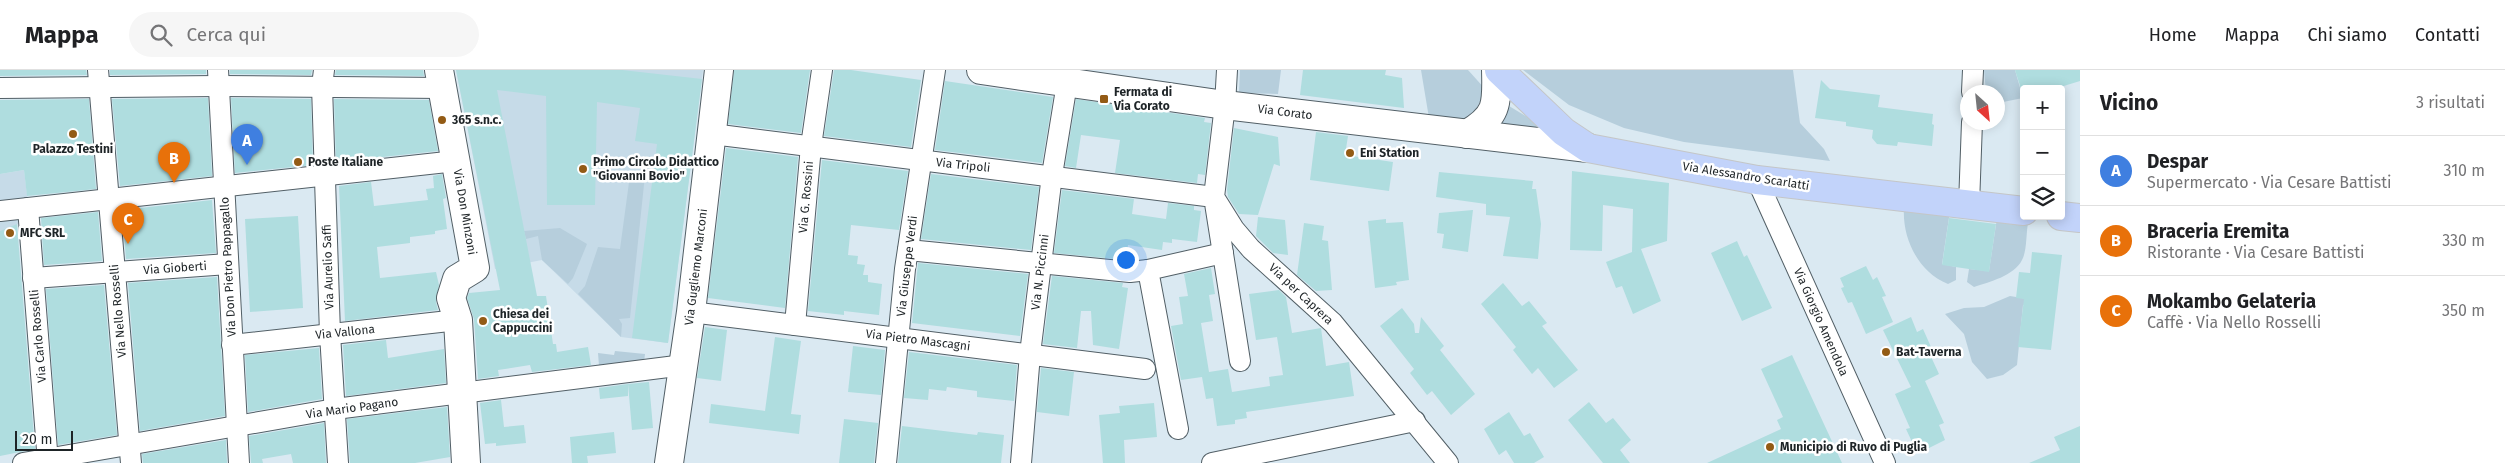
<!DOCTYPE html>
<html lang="it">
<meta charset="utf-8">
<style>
body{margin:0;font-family:"Fira Sans",sans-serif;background:#f6f6f6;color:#202124}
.controls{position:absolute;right:15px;top:15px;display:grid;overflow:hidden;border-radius:5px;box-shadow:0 2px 12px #0003}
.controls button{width:45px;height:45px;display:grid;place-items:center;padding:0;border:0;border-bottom:1px solid #e0e0e0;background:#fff;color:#202124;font:25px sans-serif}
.compass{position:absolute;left:1960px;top:15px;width:45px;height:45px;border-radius:50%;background:#fff;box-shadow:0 2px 12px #0003;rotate:153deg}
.scale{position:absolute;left:15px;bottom:12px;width:58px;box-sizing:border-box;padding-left:5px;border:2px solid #1e2427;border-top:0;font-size:14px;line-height:18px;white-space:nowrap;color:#1e2427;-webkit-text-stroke:4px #fff;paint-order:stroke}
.you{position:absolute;left:1125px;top:189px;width:18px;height:18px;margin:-12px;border:4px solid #fff;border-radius:50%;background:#1a73e8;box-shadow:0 0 0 8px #1a73e833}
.badge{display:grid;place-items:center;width:32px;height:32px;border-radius:50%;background:#935b15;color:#fff;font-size:16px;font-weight:700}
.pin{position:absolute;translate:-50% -41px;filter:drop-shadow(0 1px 2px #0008)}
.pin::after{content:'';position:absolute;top:26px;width:18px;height:15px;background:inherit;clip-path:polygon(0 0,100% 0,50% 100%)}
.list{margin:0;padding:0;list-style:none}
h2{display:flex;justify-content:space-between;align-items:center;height:65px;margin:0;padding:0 20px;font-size:21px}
h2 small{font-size:16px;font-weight:400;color:#757577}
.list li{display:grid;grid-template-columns:32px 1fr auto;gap:15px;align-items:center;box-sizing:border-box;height:70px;padding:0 20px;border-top:1px solid #e0e0e0}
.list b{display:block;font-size:19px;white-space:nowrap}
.list p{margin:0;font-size:16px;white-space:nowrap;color:#757577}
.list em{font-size:16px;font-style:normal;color:#757577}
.icon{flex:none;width:28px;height:28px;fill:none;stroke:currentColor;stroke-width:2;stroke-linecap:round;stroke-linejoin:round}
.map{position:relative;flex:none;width:2080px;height:393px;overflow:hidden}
header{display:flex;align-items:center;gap:30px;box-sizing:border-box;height:70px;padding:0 25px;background:#fff;border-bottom:1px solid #e0e0e0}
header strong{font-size:24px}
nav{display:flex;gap:28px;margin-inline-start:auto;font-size:18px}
.search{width:350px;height:45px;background:#f6f6f6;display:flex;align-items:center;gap:12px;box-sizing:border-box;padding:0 18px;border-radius:28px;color:#757577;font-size:19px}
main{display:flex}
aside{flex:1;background:#fff}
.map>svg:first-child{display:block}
.built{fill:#c6dbe8}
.green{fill:#b6cedc}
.building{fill:#afdddf}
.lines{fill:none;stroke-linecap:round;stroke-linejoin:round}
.street-casing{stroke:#525f66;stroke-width:22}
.secondary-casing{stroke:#525f66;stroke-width:30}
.primary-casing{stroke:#c4c6c7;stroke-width:30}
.street{stroke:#fff;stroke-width:20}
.secondary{stroke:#fff;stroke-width:28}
.primary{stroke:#c2d3fa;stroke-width:28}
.poi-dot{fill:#935b15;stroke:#fff;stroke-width:2}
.labels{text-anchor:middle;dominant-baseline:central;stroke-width:5;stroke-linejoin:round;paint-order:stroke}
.poi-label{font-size:12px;font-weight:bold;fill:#1e2427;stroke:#fff;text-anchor:start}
.street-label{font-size:12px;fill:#1e2427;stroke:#fff}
</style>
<header>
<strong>Mappa</strong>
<div class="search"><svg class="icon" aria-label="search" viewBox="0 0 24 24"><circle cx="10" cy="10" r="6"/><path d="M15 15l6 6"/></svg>Cerca qui</div>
<nav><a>Home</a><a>Mappa</a><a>Chi siamo</a><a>Contatti</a></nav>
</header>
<main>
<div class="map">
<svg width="2080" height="393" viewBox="0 0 2080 393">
<rect width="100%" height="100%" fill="#dae9f2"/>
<g class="built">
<path d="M456 0H703L668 273 621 267 542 190 495 199Z"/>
<path d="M24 100 28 132 18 154 0 162V104Z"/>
</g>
<g class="green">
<path d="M1240 0H1281L1278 24 1239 23Z"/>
<path d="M1421 0H1468L1486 20 1469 53 1429 48Z"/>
<path d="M1523 0H1793L1800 53 1824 79 1830 91 1684 72 1624 58 1569 35Z"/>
<path d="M1984 0H2015L2023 28 1998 33V22H1986Z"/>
<path d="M1509 36 1549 60 1492 62Z"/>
<path d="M634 104 645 105 630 248 619 249 622 254 621 267 578 224 585 216 598 177 620 179 630 105Z"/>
<path d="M1904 138 1950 141 1942 194 1956 197V210L1948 214C1918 202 1902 168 1904 138Z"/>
<path d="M1997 148 2028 153C2026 164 2027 181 2022 190 2014 206 1989 212 1974 217L1967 212 1969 199 1989 201Z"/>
<path d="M560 158 587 174 573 208 568 214 542 190 538 166 526 169 524 161Z"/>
<path d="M2010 226 2040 231 2023 235 2017 295 2003 305 1987 309 1972 292 1964 264 1945 244 1964 238 1984 237Z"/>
<path d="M615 281 645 284 644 292 599 296 598 283 614 285Z"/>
</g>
<g class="building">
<path d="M0 0H86L87 5 0 6Z"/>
<path d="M110 0H206V4L110 5Z"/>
<path d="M230 0H312L311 5 230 4Z"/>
<path d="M336 0H423L424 6 335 5Z"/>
<path d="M456 0H622L702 9 668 273 632 268 657 74 635 71 640 38 597 32 595 135H547L546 26 497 20 537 226H546L553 274H556L557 282 588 277 591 295 532 302 530 295 498 300 499 306 478 309 474 249 467 228 469 223 500 220Z"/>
<path d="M734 0H810L801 63 728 54Z"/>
<path d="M834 0H851L921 10 911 77 824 66Z"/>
<path d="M1303 0H1386L1385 5 1402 8 1404 38 1300 25Z"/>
<path d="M2015 0H2080V11L2054 19H2021Z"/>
<path d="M1821 10 1830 19 1880 25 1878 37 1933 44 1932 54 1934 55 1932 76 1898 72 1897 76 1877 74 1872 68 1873 60 1846 56V52L1815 48Z"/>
<path d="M945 11 1053 27 1042 93 935 80Z"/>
<path d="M208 28 212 106 120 116 112 29Z"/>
<path d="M231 28 311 29 313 95 235 103Z"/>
<path d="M89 29 96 119 27 126 24 100 0 104V30Z"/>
<path d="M334 29 429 30 438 81 336 92Z"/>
<path d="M1076 29 1205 48 1204 52 1211 53 1205 105 1198 104 1197 113 1115 103 1120 70 1081 65 1076 98 1065 96Z"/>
<path d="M1234 58 1278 67 1280 96 1274 94 1258 145 1239 144 1228 127 1227 120Z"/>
<path d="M1316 62 1348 66 1345 85 1393 92 1389 121 1310 110Z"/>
<path d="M726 78 798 87 785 238 708 228Z"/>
<path d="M822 90 908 101 899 160 851 155 848 185 858 186 857 194 865 195 863 205H868V212L882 214 879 245 844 241V245L808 241Z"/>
<path d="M1572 101 1669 113 1667 171 1641 179 1661 231 1633 244 1622 216 1616 218 1606 192 1640 179 1632 182 1633 139 1603 135 1602 181 1570 180Z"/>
<path d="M1439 102 1533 111 1532 119H1536L1541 154 1538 189 1503 186 1510 147 1486 145V134L1436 127Z"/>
<path d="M442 104 446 128 443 129 447 159 435 161V164L410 167V173L377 177 380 208 436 202 439 215 436 232 438 240 345 251 339 116 371 112 374 136 428 130 426 119 434 118 433 106Z"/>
<path d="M931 104 1039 117 1031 180 921 169Z"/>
<path d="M1062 120 1134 129 1132 144 1166 149 1168 133 1194 136V140L1201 141 1197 172 1172 169V173L1163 172 1162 180 1128 175 1126 190 1054 183Z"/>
<path d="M212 130 216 183 126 189 122 140Z"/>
<path d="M1473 140 1468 182 1442 178 1444 164 1437 163 1439 143Z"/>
<path d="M98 142 102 191 44 195 41 148Z"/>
<path d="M298 146 303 238 250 242 245 149Z"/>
<path d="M1258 147 1285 150 1288 185 1273 183 1256 166Z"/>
<path d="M1949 148 1996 154 1989 202 1942 195Z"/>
<path d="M1386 149V153L1403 152 1409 210 1396 212 1397 215 1375 218 1368 151Z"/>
<path d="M1304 153 1324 156 1322 170 1328 171 1332 220 1316 221 1297 205Z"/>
<path d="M17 154 35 379 0 386V161Z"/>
<path d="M1737 171 1744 187 1747 185 1772 238 1742 251 1711 183Z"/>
<path d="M2032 182 2062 185 2051 280 2018 277 2024 229 2016 228 2019 202 2030 203Z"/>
<path d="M918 193 1028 204 1020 266 912 253Z"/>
<path d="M1866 196 1873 210 1877 207 1886 226 1882 227 1893 252 1866 264 1852 232 1848 233 1841 218 1844 217 1840 208Z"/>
<path d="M1211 198 1215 224 1209 225 1213 251 1201 253 1209 302 1228 299 1232 322 1270 316 1269 307 1283 305 1277 267 1256 270 1249 224 1279 220 1286 227 1292 263 1321 258 1326 296 1349 292 1354 326 1246 342 1247 348 1235 350V354L1217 356 1213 328 1206 329 1202 307 1181 310 1171 256 1183 254 1179 227 1188 226 1184 204Z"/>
<path d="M1052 206 1123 213 1122 217 1128 218 1119 279 1093 275 1091 241H1081L1077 278 1043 274Z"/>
<path d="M217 207 225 346 140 361 128 213Z"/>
<path d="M1503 213 1522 236 1529 231 1547 253 1542 256 1578 300 1554 318 1538 298 1532 304 1513 280 1516 277 1481 234Z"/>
<path d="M104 215 117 365 58 375 46 219Z"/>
<path d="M1402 238 1414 254 1415 263H1419L1421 247 1444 276 1440 280 1475 324 1451 345 1432 321 1427 325 1410 303 1414 299 1380 256Z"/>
<path d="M1911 247 1917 262 1923 259 1931 277 1927 278 1939 304 1925 311 1944 353 1939 355 1945 370 1921 382 1916 372 1913 374 1906 359 1910 358 1895 324 1911 317 1883 260Z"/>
<path d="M705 257 727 260 721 311 697 308Z"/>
<path d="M775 267 801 271 791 344 801 345 799 364 709 353 711 334 765 341Z"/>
<path d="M386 270 388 288 444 279 446 313 346 326 343 275Z"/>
<path d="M853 276 885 280 881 325 848 322Z"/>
<path d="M319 278 322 329 248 342 245 285Z"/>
<path d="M909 282 1017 295 1014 331 977 327V321L947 317 946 321 929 319 928 330 904 328Z"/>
<path d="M1792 285 1842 393H1707L1781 359 1777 350 1783 347 1761 299Z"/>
<path d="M1041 298 1074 302 1069 346 1037 342Z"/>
<path d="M649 312 653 358 632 360 628 314Z"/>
<path d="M628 314V326L600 329 599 318Z"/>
<path d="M501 330 504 357 524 355 526 373 496 376V373L485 374 480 333Z"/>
<path d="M1589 332 1606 353 1613 348 1631 370 1620 380 1630 393H1603L1568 350Z"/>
<path d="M1154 333 1157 367 1124 370 1125 393H1103L1099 345 1120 343 1119 336Z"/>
<path d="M447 337 450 387 415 393H350L347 349Z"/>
<path d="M1509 342 1524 366 1530 363 1544 387 1534 393H1514L1506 380 1499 385 1484 359Z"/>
<path d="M844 349 878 353 874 393H839Z"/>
<path d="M324 353 326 393H293L291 384 262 389 263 393H251L249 366Z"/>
<path d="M902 356 977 365 978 362 1004 365 1001 393H898Z"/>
<path d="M2080 356V393H2029L2060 380 2054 367Z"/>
<path d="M614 362 616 383 587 386 588 393H572L570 367Z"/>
<path d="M226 370 227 393H143L142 384Z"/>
</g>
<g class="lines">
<g class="street-casing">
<g id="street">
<path d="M98 0 131 393"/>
<path d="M218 0 239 393"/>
<path d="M324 0 322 16 330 264 338 393"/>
<path d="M1227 0 1225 35 1214 127 1234 159 1251 179 1333 253 1448 393"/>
<path d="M0 18 219 16 442 18"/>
<path d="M1972 22 1973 0"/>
<path d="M712 64 1214 127 1240 291"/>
<path d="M1757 110 1885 393"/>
<path d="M1969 135 1972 52"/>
<path d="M28 138 48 393"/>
<path d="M0 141 456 91"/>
<path d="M908 180 1130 202 1148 200"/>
<path d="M33 208 228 194"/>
<path d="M691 242 1145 299"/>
<path d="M795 255 811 76 822 0"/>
<path d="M232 275 458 250"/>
<path d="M1178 359 1148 200 1223 183"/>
<path d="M23 393 335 339 684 295"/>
<path d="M886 393 905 199 935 0"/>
<path d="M1021 393 1030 284 1052 105 1069 1"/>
<path d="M1212 393 1415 351"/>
</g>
</g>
<g class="secondary-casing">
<g id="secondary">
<path d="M439 0 475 198 457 209 451 228 458 250 466 393"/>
<path d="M981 0 1225 35 1588 78"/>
<path d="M1467 64C1498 46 1497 34 1496 0"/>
<path d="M669 393 691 242 719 0"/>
</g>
</g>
<g class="primary-casing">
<g id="primary">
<path d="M1499 0 1564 62 1588 78 1757 110 2024 141"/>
<path d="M2061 146 2080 148"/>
</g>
</g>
<use href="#street" class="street"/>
<use href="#secondary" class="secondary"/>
<use href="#primary" class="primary"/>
</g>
<g class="poi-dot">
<rect x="1099" y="24" width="10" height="10" rx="2.5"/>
<circle cx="442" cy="50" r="5"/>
<circle cx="73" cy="64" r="5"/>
<circle cx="1350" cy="83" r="5"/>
<circle cx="298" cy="92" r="5"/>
<circle cx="583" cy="99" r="5"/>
<circle cx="10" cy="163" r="5"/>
<circle cx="483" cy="251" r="5"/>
<circle cx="1886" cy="282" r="5"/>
<circle cx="1770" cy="377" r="5"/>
</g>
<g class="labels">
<g class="poi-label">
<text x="1114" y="22">Fermata di<tspan x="1114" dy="14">Via Corato</tspan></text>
<text x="452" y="50">365 s.n.c.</text>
<text x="73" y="79" text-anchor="middle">Palazzo Testini</text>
<text x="1360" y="83">Eni Station</text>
<text x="308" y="92">Poste Italiane</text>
<text x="593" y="92">Primo Circolo Didattico<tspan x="593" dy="14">"Giovanni Bovio"</tspan></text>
<text x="20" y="163">MFC SRL</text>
<text x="493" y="244">Chiesa dei<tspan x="493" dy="14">Cappuccini</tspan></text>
<text x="1896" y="282">Bat-Taverna</text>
<text x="1780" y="377">Municipio di Ruvo di Puglia</text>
</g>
<g class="street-label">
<text transform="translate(1285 42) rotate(7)">Via Corato</text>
<text transform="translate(963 95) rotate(6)">Via Tripoli</text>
<text transform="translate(1746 106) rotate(9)">Via Alessandro Scarlatti</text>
<text transform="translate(806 127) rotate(-85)">Via G. Rossini</text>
<text transform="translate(465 142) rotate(80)">Via Don Minzoni</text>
<text transform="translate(907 196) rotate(-83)">Via Giuseppe Verdi</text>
<text transform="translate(228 197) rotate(-93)">Via Don Pietro Pappagallo</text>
<text transform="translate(328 197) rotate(-92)">Via Aurelio Saffi</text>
<text transform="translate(696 197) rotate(-83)">Via Gugliemo Marconi</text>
<text transform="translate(175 198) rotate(-4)">Via Gioberti</text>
<text transform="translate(1040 202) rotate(-83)">Via N. Piccinni</text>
<text transform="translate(1301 224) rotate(43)">Via per Caprera</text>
<text transform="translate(118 241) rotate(-95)">Via Nello Rosselli</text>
<text transform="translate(1821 252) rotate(66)">Via Giorgio Amendola</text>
<text transform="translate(345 262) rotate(-6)">Via Vallona</text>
<text transform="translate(38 266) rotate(-95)">Via Carlo Rosselli</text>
<text transform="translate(918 270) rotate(7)">Via Pietro Mascagni</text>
<text transform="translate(352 338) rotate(-8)">Via Mario Pagano</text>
</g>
</g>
</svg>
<div class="controls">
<button>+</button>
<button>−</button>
<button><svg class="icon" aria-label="layers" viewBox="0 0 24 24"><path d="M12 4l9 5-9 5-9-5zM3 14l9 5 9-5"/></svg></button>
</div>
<svg class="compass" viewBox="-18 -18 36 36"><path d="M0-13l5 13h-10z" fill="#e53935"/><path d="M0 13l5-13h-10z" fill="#757577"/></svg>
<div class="scale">20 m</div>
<div class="you"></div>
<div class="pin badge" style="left:247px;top:95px;background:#3f7fe0">A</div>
<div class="pin badge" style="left:174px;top:113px;background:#e8710a">B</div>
<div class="pin badge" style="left:128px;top:174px;background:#e8710a">C</div>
</div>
<aside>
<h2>Vicino<small>3 risultati</small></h2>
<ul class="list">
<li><span class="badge" style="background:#3f7fe0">A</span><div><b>Despar</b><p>Supermercato · Via Cesare Battisti</p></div><em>310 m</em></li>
<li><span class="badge" style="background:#e8710a">B</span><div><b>Braceria Eremita</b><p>Ristorante · Via Cesare Battisti</p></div><em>330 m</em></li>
<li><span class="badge" style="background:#e8710a">C</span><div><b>Mokambo Gelateria</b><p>Caffè · Via Nello Rosselli</p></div><em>350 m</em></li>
</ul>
</aside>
</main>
